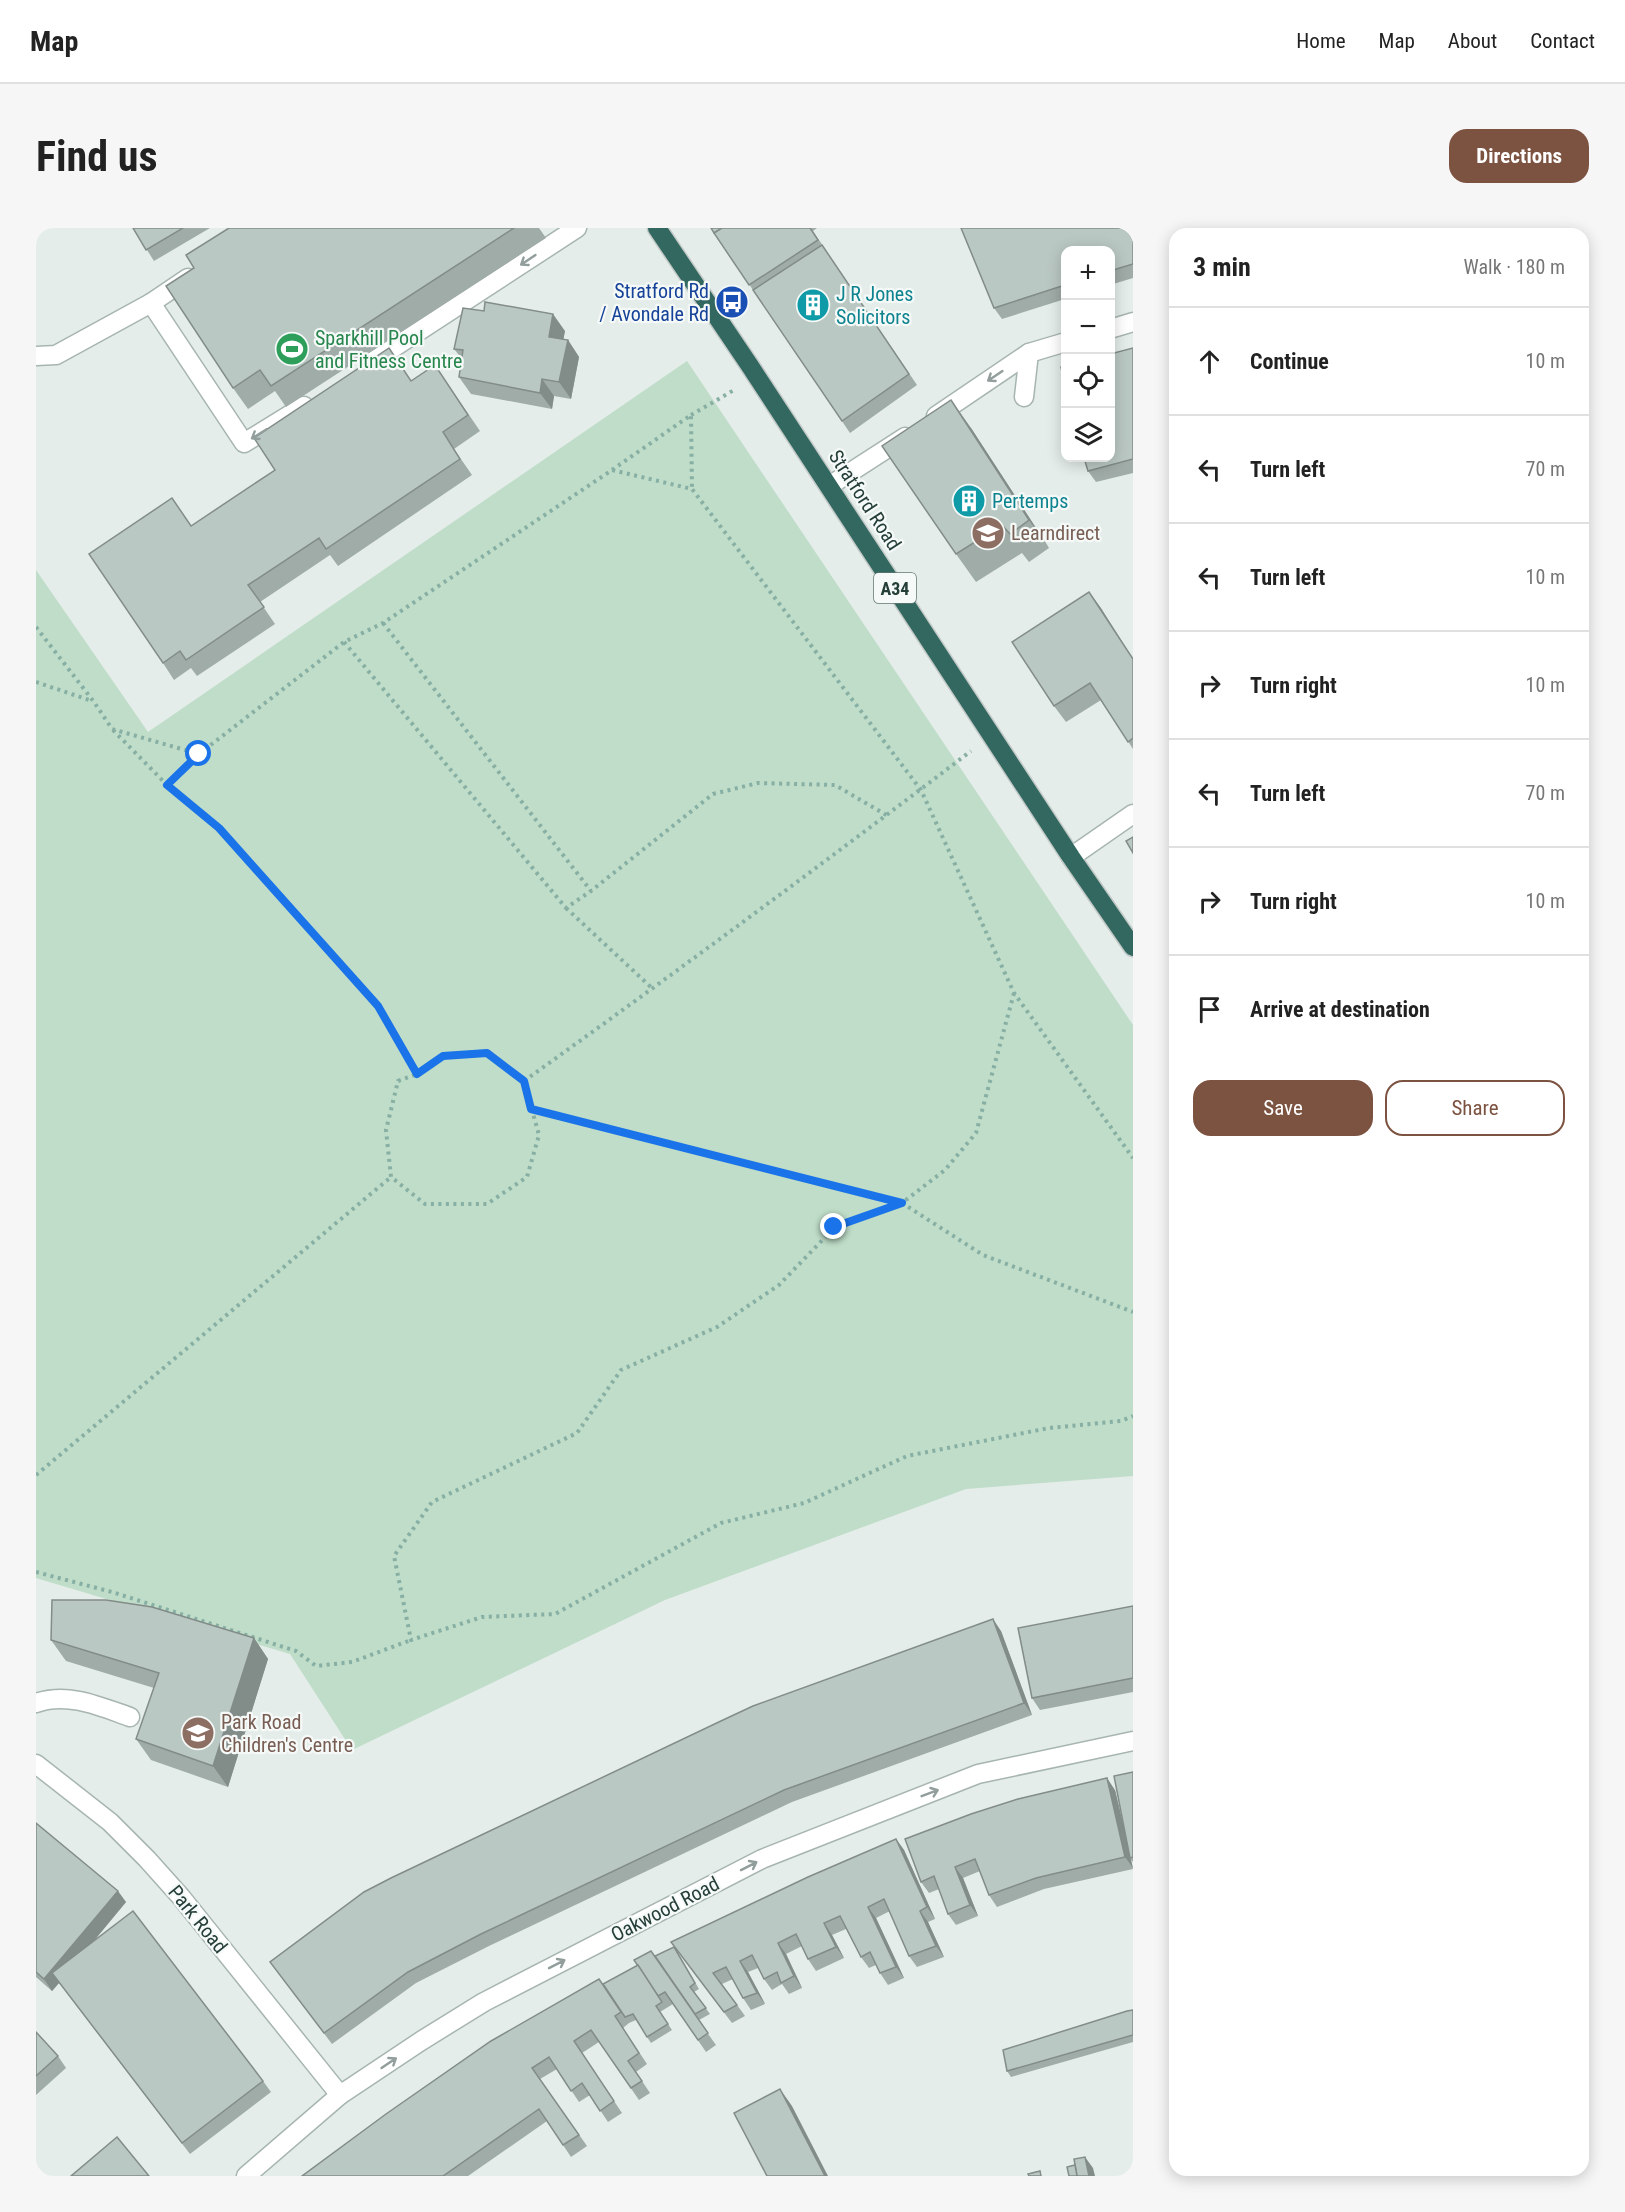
<!DOCTYPE html>
<meta charset="utf-8">
<style>
body{margin:0;font-family:"Roboto Condensed",sans-serif;background:#f6f6f6;color:#222}
.controls{position:absolute;right:18px;top:18px;display:grid;overflow:hidden;border-radius:12px;box-shadow:0 3px 15px #0003}
.controls button{width:54px;height:54px;display:grid;place-items:center;padding:0;border:0;border-bottom:2px solid #e0e0e0;background:#fff;color:#222;font:30px sans-serif}
.stop{position:absolute;width:18px;height:18px;margin:-14px;border:4px solid #1a73e8;border-radius:50%;background:#fff}
.stop.end{background:#1a73e8;border-color:#fff;box-shadow:0 2px 6px #0008}
.list{margin:0;padding:0;list-style:none}
h2{display:flex;justify-content:space-between;align-items:center;height:78px;margin:0;padding:0 24px;font-size:26px}
h2 small{font-size:20px;font-weight:400;color:#767676}
.list li{display:grid;grid-template-columns:39px 1fr auto;gap:18px;align-items:center;box-sizing:border-box;height:108px;padding:0 24px;border-top:2px solid #e0e0e0}
.list b{display:block;font-size:22px;white-space:nowrap}
.list em{font-size:20px;font-style:normal;color:#767676}
.actions{display:flex;gap:12px;padding:18px 24px}
.actions a{flex:1;padding:14px 0;border:2px solid #7c5240;border-radius:18px;text-align:center;font-size:21px;color:#7c5240}
.actions .main{background:#7c5240;color:#fff}
.icon{flex:none;width:33px;height:33px;fill:none;stroke:currentColor;stroke-width:2;stroke-linecap:round;stroke-linejoin:round}
.map{position:relative;flex:none;width:1097px;height:1948px;overflow:hidden;border-radius:18px}
header{display:flex;align-items:center;gap:36px;box-sizing:border-box;height:84px;padding:0 30px;background:#fff;border-bottom:2px solid #e0e0e0}
header strong{font-size:28px}
nav{display:flex;gap:33px;margin-inline-start:auto;font-size:21px}
.intro{display:flex;align-items:center;justify-content:space-between;box-sizing:border-box;height:144px;padding:0 36px}
h1{margin:0;font-size:42px}
.button{padding:15px 27px;border-radius:18px;background:#7c5240;color:#fff;font-size:21px;font-weight:700}
main{display:flex;gap:36px;padding:0 36px}
aside{flex:1;background:#fff;border-radius:18px;box-shadow:0 3px 15px #0003}
.map>svg:first-child{display:block}
.green{fill:#bfddc8}
.lines{fill:none;stroke-linecap:round;stroke-linejoin:round}
.minor-casing{stroke:#a7b5b1;stroke-width:21}
.highway-casing{stroke:#c2c9c7;stroke-width:21}
.path{stroke:#87afa4;stroke-width:4;stroke-dasharray:3 4.5;stroke-linecap:butt}
.minor{stroke:#fff;stroke-width:18}
.highway{stroke:#326860;stroke-width:18}
.wall{fill:#a0aca8}
.shaded-wall{fill:#828c88}
.building{fill:#bac8c3;stroke:#828c88;stroke-width:1.5}
.oneway{stroke:#929e9c}
.route{stroke:#1a73e8;stroke-width:8}
.labels{text-anchor:middle;dominant-baseline:central;stroke-width:4.5;stroke-linejoin:round;paint-order:stroke}
.shield{fill:#f5f9f7;stroke:#637671;stroke-width:1.5}
.shield-label{font-size:18px;font-weight:bold;fill:#253e38}
.transit-label{font-size:20px;fill:#164399;stroke:#f5f9f7;text-anchor:end}
.culture-label{font-size:20px;fill:#0d838f;stroke:#f5f9f7;text-anchor:start}
.leisure-label{font-size:20px;fill:#27864d;stroke:#f5f9f7;text-anchor:start}
.street-label{font-size:20px;fill:#253e38;stroke:#f5f9f7}
.education-label{font-size:20px;fill:#785e54;stroke:#f5f9f7;text-anchor:start}
</style>
<header>
<strong>Map</strong>
<nav><a>Home</a><a>Map</a><a>About</a><a>Contact</a></nav>
</header>
<div class="intro"><h1>Find us</h1><a class="button">Directions</a></div>
<main>
<div class="map">
<svg width="1097" height="1948" viewBox="0 0 1097 1948">
<rect width="100%" height="100%" fill="#e4edea"/>
<path class="green" d="M651 133 1097 797V1248L930 1261 629 1372 316 1522 254 1426 0 1350V342L112 504Z"/>
<g class="lines">
<g class="minor-casing">
<g id="minor">
<path d="M152 50 115 75 208 215 268 178"/>
<path d="M1074 101 1097 94"/>
<path d="M0 128 20 127 115 75"/>
<path d="M334 135 541 0"/>
<path d="M988 169 993 125"/>
<path d="M900 188 993 125 1030 114"/>
<path d="M793 258 869 209"/>
<path d="M1035 629 1097 586"/>
<path d="M0 1475C32 1464 63 1478 94 1489"/>
<path d="M0 1536 74 1594 111 1631 145 1669 304 1867"/>
<path d="M210 1948 304 1867 385 1813 448 1774 726 1631 942 1546 1097 1513"/>
</g>
</g>
<g class="highway-casing">
<path id="highway" d="M621 0 714 138 1035 629 1097 719"/>
</g>
<g class="path">
<path d="M655 187 698 162"/>
<path d="M576 242 655 187 656 261"/>
<path d="M347 395 555 663"/>
<path d="M0 399 58 474 76 501 163 526 308 414 347 395 576 242 656 261 885 562 978 765 1097 930"/>
<path d="M308 414 530 680 555 663 677 566 722 555 799 557 852 588"/>
<path d="M0 454 56 473"/>
<path d="M77 502 131 557 183 600 342 779 381 846"/>
<path d="M131 557 163 527"/>
<path d="M530 680 617 761"/>
<path d="M978 765 940 905 909 942 866 975 799 999 743 1057 681 1099 585 1142 541 1205 396 1274 358 1328 375 1412 446 1389 519 1386 685 1295 768 1275 871 1228 1013 1200 1085 1193 1097 1188"/>
<path d="M451 825 488 853 503 907 491 949 451 976H389L355 949 350 902 362 853 381 846 407 828Z"/>
<path d="M488 853C639 745 788 635 935 523"/>
<path d="M495 881 866 975 947 1027 1097 1084"/>
<path d="M0 1247 355 949"/>
<path d="M0 1344 76 1364 260 1423 280 1438 316 1434 375 1412"/>
</g>
<use href="#minor" class="minor"/>
<use href="#highway" class="highway"/>
</g>
<g class="wall">
<path d="M97 0H174L118 33Z"/>
<path d="M193 0H503L510 10 250 179 239 163 212 181 197 160 158 40Z"/>
<path d="M675 0H781L777 3 881 157 814 205Z"/>
<path d="M925 0H1097V50L1074 57V22H1029V71L966 91 958 80Z"/>
<path d="M529 103 527 111 532 112 543 129 535 171 518 168 516 181 435 166 423 149 426 131 418 121Z"/>
<path d="M1097 120V245L1060 254 1052 243Z"/>
<path d="M399 137 444 203 418 221 436 247 302 338 294 327 224 374 239 396 161 448 155 440 138 452 127 435 376 153Z"/>
<path d="M935 200 1013 320 993 334 986 325 940 354 920 326Z"/>
<path d="M1053 364 1097 430V521L1065 472 1030 494 1018 478Z"/>
<path d="M1097 1378V1464L1004 1482 996 1470Z"/>
<path d="M965 1403 996 1487 756 1574 453 1718 380 1755 296 1816 234 1734Z"/>
<path d="M218 1410 232 1431 192 1559 115 1532 100 1511 118 1460 30 1433 15 1412Z"/>
<path d="M1097 1544V1634L1095 1632 1097 1641 1008 1661 961 1679 953 1667 944 1643 927 1650 942 1688 920 1697 912 1686 903 1661 893 1665 885 1654 1079 1562 1089 1604Z"/>
<path d="M0 1595 90 1674 57 1714 227 1853 235 1864 154 1926 23 1755 16 1763 0 1749Z"/>
<path d="M860 1611 868 1622 899 1691 892 1694 908 1729 881 1739 873 1728 854 1683 840 1690 868 1750 852 1757 844 1745 840 1737 833 1740 825 1729 810 1701 796 1707 808 1730 780 1743 772 1731 766 1718 750 1726 766 1760 753 1766 746 1756 736 1762 728 1751 722 1740 712 1744 729 1776 715 1782 707 1770 697 1751 686 1756 709 1788 696 1795 635 1714Z"/>
<path d="M642 1725 663 1761 658 1764 674 1786 663 1792 660 1789 680 1817 670 1824 637 1776 624 1784 636 1802 615 1815 600 1792 593 1795 587 1800 611 1836 600 1844 614 1865 603 1872 563 1814 546 1825 586 1885 572 1894 554 1867 543 1874 521 1841 504 1851 551 1918 535 1929 511 1893 432 1948H266L567 1756 621 1730Z"/>
<path d="M1097 1782V1814L975 1849 971 1843Z"/>
<path d="M0 1804 22 1828 30 1840 0 1867Z"/>
</g>
<g class="shaded-wall">
<path d="M517 86 529 103 525 125 513 109Z"/>
<path d="M532 112 543 129 535 171 523 154Z"/>
<path d="M506 151 518 168 516 181 504 165Z"/>
<path d="M915 172 935 200 1013 320 993 292Z"/>
<path d="M1053 364 1065 380 1097 431Z"/>
<path d="M957 1391 965 1403 996 1487 988 1475Z"/>
<path d="M218 1410 232 1431 192 1559 177 1538Z"/>
<path d="M1071 1550 1079 1562 1095 1629 1094 1630 1095 1632 1097 1640 1089 1629Z"/>
<path d="M860 1611 868 1622 899 1691 891 1679Z"/>
<path d="M919 1639 927 1650 942 1688 934 1677Z"/>
<path d="M82 1663 90 1674 23 1755 16 1745 23 1755 16 1763 8 1751Z"/>
<path d="M832 1679 840 1690 868 1750 860 1739Z"/>
<path d="M884 1683 892 1694 908 1729 900 1718Z"/>
<path d="M788 1695 796 1707 808 1730 800 1719Z"/>
<path d="M742 1715 750 1726 766 1760 758 1748Z"/>
<path d="M704 1733 712 1744 729 1776 721 1765Z"/>
<path d="M744 1861 756 1878 792 1948H789Z"/>
<path d="M1049 1929 1057 1940 1059 1948H1053Z"/>
</g>
<g class="building">
<path d="M97 0H147L110 22Z"/>
<path d="M193 0H478L235 158 224 142 197 160 130 58 158 40 150 27Z"/>
<path d="M675 0H686L678 5Z"/>
<path d="M686 0H774L782 12 713 57 678 5Z"/>
<path d="M925 0H1097V36L1074 43V22H1029V57L958 80Z"/>
<path d="M786 17 873 146 806 193 717 62Z"/>
<path d="M449 74 517 86 513 109 532 112 523 154 506 151 504 165 423 149 427 122 418 121 427 80 448 83Z"/>
<path d="M353 120 375 153 399 137 432 187 407 204 424 231 290 321 283 310 212 357 228 379 150 432 144 423 127 435 53 326 136 270 155 298 239 242 218 210Z"/>
<path d="M1097 120V231L1052 243 1048 230H1074V126Z"/>
<path d="M1029 138V157L1025 139Z"/>
<path d="M915 172 993 292 974 306 966 297 920 326 846 218Z"/>
<path d="M1053 364 1097 431V510L1092 514 1054 455 1018 478 976 414Z"/>
<path d="M1097 609V625L1090 613Z"/>
<path d="M16 1372H70L116 1379 218 1410 177 1538 100 1511 123 1445 15 1412Z"/>
<path d="M1097 1378V1450L996 1470 982 1400Z"/>
<path d="M957 1391 988 1475 748 1562 445 1706 372 1744 288 1805 234 1734 328 1664 355 1650 687 1492 717 1478Z"/>
<path d="M1097 1544V1629L1094 1630 1078 1548Z"/>
<path d="M1071 1550 1089 1629 1000 1650 953 1667 939 1631 919 1639 934 1677 912 1686 898 1648 885 1654 869 1611 935 1586 982 1571Z"/>
<path d="M0 1595 82 1663 8 1751 0 1744Z"/>
<path d="M860 1611 891 1679 884 1683 900 1718 873 1728 848 1671 832 1679 860 1739 844 1745 834 1724 825 1729 804 1688 788 1695 800 1719 772 1731 760 1706 742 1715 758 1748 745 1755 741 1744 728 1751 716 1727 704 1733 721 1765 707 1770 690 1739 677 1745 701 1777 688 1784 635 1714 772 1649Z"/>
<path d="M97 1683 227 1853 146 1915 16 1745Z"/>
<path d="M638 1719 659 1755 654 1759 670 1780 659 1786 619 1728Z"/>
<path d="M615 1723 672 1805 662 1812 629 1764 622 1768 598 1732Z"/>
<path d="M602 1737 626 1774 620 1778 632 1796 611 1809 597 1786 589 1789 567 1756Z"/>
<path d="M563 1751 585 1784 579 1788 603 1825 592 1833 606 1853 595 1860 555 1802 538 1813 578 1873 564 1883 546 1855 535 1863 513 1829 496 1840 543 1907 527 1917 503 1881 407 1948H266L350 1886 455 1813Z"/>
<path d="M1097 1782V1807L971 1843 967 1822 1091 1783Z"/>
<path d="M0 1804 22 1828 0 1848Z"/>
<path d="M744 1861 789 1948H731L698 1885Z"/>
<path d="M81 1909 113 1948H35Z"/>
<path d="M1049 1929 1053 1948H1041L1038 1931Z"/>
<path d="M1039 1937 1041 1948H1033L1031 1939Z"/>
<path d="M1004 1943 1005 1948H993L992 1946Z"/>
</g>
<defs><path id="oneway-shaft" d="M-6 0H5M1.5-3L5.5 0L1.5 3" fill="none" stroke-width="1.6" stroke-linecap="round" stroke-linejoin="round" transform="scale(1.5)"/></defs>
<g class="oneway">
<use href="#oneway-shaft" transform="translate(492 32) rotate(146)"/>
<use href="#oneway-shaft" transform="translate(959 148) rotate(146)"/>
<use href="#oneway-shaft" transform="translate(223 206) rotate(148)"/>
<use href="#oneway-shaft" transform="translate(894 1565) rotate(-21)"/>
<use href="#oneway-shaft" transform="translate(713 1638) rotate(-27)"/>
<use href="#oneway-shaft" transform="translate(521 1736) rotate(-27)"/>
<use href="#oneway-shaft" transform="translate(353 1835) rotate(-34)"/>
</g>
<g class="lines">
<path class="route" d="M163 526 131 557 183 600 342 778 381 846 407 828 451 825 488 853 495 881 866 975 798 999"/>
</g>
<defs>
<g id="bus-disc" transform="scale(1.725)"><circle r="9.5" fill="#1a4fb4" stroke="#f5f9f7"/><path d="M-5-6H5V4H4V6H2V4H-2V6H-4V4H-5ZM-3.5-4V0h7V-4ZM-3.5 1.2v1.5H-2V1.2ZM2 1.2v1.5H3.5V1.2Z" fill="#fff"/></g>
<g id="building-disc" transform="scale(1.725)"><circle r="9.5" fill="#0f9aa8" stroke="#f5f9f7"/><path d="M-4-6H4V6H1V3H-1V6H-4ZM-2.5-4.3h1.7v1.8h-1.7ZM.8-4.3h1.7v1.8H.8ZM-2.5-1h1.7V.8h-1.7ZM.8-1h1.7V.8H.8Z" fill="#fff"/></g>
<g id="stadium-disc" transform="scale(1.725)"><circle r="9.5" fill="#2e9e5b" stroke="#f5f9f7"/><path d="M0-5a6.5 5 0 1 0 0 10a6.5 5 0 1 0 0-10ZM-3.5-1.8h7v3.6h-7Z" fill="#fff"/></g>
<g id="university-disc" transform="scale(1.725)"><circle r="9.5" fill="#8d6e63" stroke="#f5f9f7"/><path d="M0-5L7-2L0 1L-7-2ZM-4 1L0 2.5L4 1V4Q0 6-4 4Z" fill="#fff"/></g>
<g id="school-disc" transform="scale(1.725)"><circle r="9.5" fill="#8d6e63" stroke="#f5f9f7"/><path d="M0-5L7-2L0 1L-7-2ZM-4 1L0 2.5L4 1V4Q0 6-4 4Z" fill="#fff"/></g>
</defs>
<g fill-rule="evenodd">
<use href="#bus-disc" x="696" y="74"/>
<use href="#building-disc" x="777" y="77"/>
<use href="#stadium-disc" x="256" y="121"/>
<use href="#building-disc" x="933" y="273"/>
<use href="#university-disc" x="952" y="305"/>
<use href="#school-disc" x="162" y="1505"/>
</g>
<g class="labels">
<rect class="shield" x="838" y="345" width="42" height="30" rx="4.5"/>
<g class="shield-label">
<text x="859" y="360">A34</text>
</g>
<g class="transit-label">
<text x="673" y="63">Stratford Rd<tspan x="673" dy="23">/ Avondale Rd</tspan></text>
</g>
<g class="culture-label">
<text x="800" y="66">J R Jones<tspan x="800" dy="23">Solicitors</tspan></text>
<text x="956" y="273">Pertemps</text>
</g>
<g class="leisure-label">
<text x="279" y="110">Sparkhill Pool<tspan x="279" dy="23">and Fitness Centre</tspan></text>
</g>
<g class="street-label">
<text transform="translate(829 272) rotate(57)">Stratford Road</text>
<text transform="translate(629 1681) rotate(-27)">Oakwood Road</text>
<text transform="translate(162 1691) rotate(51)">Park Road</text>
</g>
<g class="education-label">
<text x="975" y="305">Learndirect</text>
<text x="185" y="1494">Park Road<tspan x="185" dy="23">Children's Centre</tspan></text>
</g>
</g>
</svg>
<div class="controls">
<button>+</button>
<button>−</button>
<button><svg class="icon" aria-label="locate" viewBox="0 0 24 24"><circle cx="12" cy="12" r="6"/><path d="M12 2v4M12 18v4M2 12h4M18 12h4"/></svg></button>
<button><svg class="icon" aria-label="layers" viewBox="0 0 24 24"><path d="M12 4l9 5-9 5-9-5zM3 14l9 5 9-5"/></svg></button>
</div>
<div class="stop" style="left:163px;top:526px"></div>
<div class="stop end" style="left:798px;top:999px"></div>
</div>
<aside>
<h2>3 min<small>Walk · 180 m</small></h2>
<ul class="list">
<li><svg class="icon" aria-label="ahead" viewBox="0 0 24 24"><path d="M12 20V5M6 11l6-6 6 6"/></svg><div><b>Continue</b></div><em>10 m</em></li>
<li><svg class="icon" aria-label="left" viewBox="0 0 24 24"><path d="M17 20v-9H6M10 6l-5 5 5 5"/></svg><div><b>Turn left</b></div><em>70 m</em></li>
<li><svg class="icon" aria-label="left" viewBox="0 0 24 24"><path d="M17 20v-9H6M10 6l-5 5 5 5"/></svg><div><b>Turn left</b></div><em>10 m</em></li>
<li><svg class="icon" aria-label="right" viewBox="0 0 24 24"><path d="M7 20v-9h11M14 6l5 5-5 5"/></svg><div><b>Turn right</b></div><em>10 m</em></li>
<li><svg class="icon" aria-label="left" viewBox="0 0 24 24"><path d="M17 20v-9H6M10 6l-5 5 5 5"/></svg><div><b>Turn left</b></div><em>70 m</em></li>
<li><svg class="icon" aria-label="right" viewBox="0 0 24 24"><path d="M7 20v-9h11M14 6l5 5-5 5"/></svg><div><b>Turn right</b></div><em>10 m</em></li>
<li><svg class="icon" aria-label="arrive" viewBox="0 0 24 24"><path d="M6 21V4h12l-3 4 3 4H6"/></svg><div><b>Arrive at destination</b></div></li>
</ul>
<div class="actions"><a class="main">Save</a><a>Share</a></div>
</aside>
</main>
